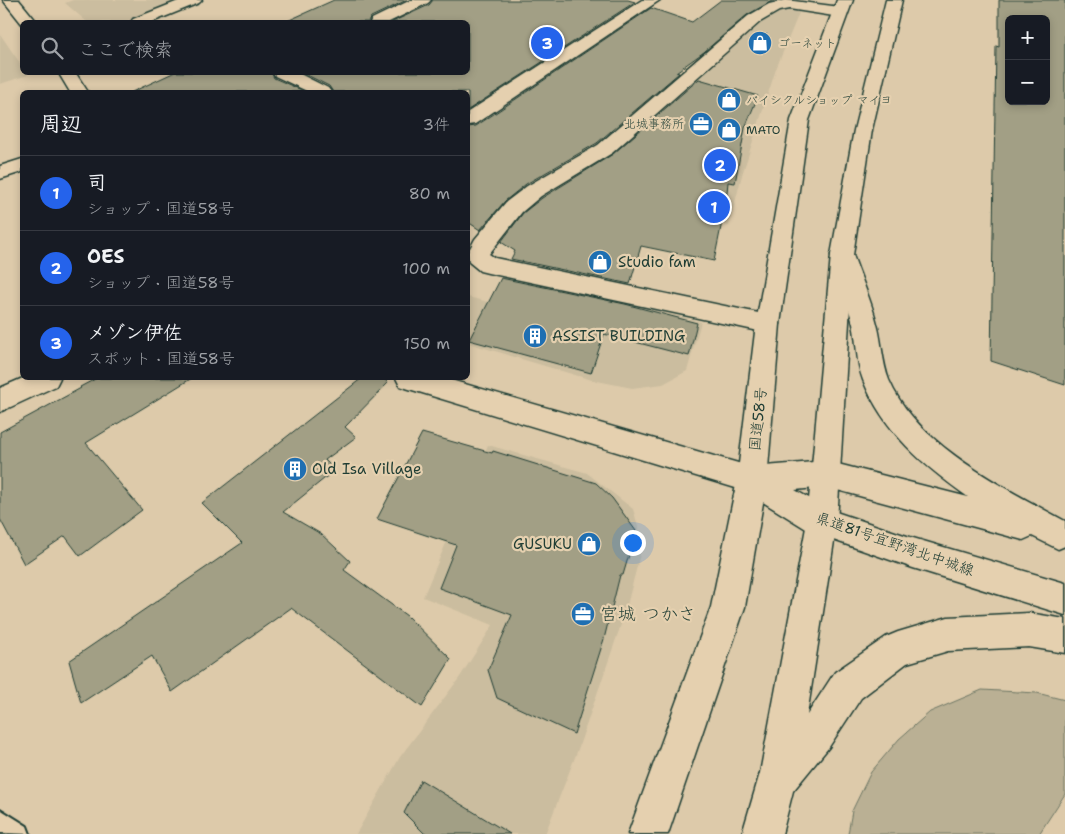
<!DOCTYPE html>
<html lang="ja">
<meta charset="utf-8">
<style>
body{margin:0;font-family:"Shantell Sans","Klee One",sans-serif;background:#242831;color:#f1f3f6}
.controls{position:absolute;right:15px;top:15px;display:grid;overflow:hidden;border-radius:8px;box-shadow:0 2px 8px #0003}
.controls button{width:45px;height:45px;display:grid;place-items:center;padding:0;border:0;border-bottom:1px solid #363941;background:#171b24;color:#f1f3f6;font:25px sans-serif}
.you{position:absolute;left:632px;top:542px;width:18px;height:18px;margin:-12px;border:4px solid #fff;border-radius:50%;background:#1a73e8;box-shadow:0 0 0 8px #1a73e833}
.badge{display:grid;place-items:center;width:32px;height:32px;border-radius:50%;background:#2563eb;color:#fff;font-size:16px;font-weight:700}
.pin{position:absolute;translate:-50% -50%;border:2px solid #fff;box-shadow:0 1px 5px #0006}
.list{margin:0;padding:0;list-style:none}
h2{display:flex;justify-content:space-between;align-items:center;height:65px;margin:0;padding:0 20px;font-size:21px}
h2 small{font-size:16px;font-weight:400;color:#9ea1a6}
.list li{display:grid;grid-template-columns:32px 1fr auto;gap:15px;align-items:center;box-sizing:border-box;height:75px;padding:0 20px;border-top:1px solid #363941}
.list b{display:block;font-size:19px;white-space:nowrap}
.list p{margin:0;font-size:16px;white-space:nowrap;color:#9ea1a6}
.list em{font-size:16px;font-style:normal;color:#9ea1a6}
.icon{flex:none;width:28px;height:28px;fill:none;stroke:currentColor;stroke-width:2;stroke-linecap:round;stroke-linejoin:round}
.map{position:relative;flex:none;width:1065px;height:834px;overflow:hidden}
.search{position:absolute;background:#171b24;box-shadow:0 2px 8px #0003;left:20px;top:20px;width:450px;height:55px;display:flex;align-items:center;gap:12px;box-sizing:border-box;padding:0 18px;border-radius:8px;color:#9ea1a6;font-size:19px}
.panel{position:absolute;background:#171b24;box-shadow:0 2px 8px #0003;left:20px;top:90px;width:450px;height:290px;border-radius:8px}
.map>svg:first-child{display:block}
.built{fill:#cbbd9f}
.green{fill:#bab094;stroke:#6c7664}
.building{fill:#a29f85;stroke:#1f3d34;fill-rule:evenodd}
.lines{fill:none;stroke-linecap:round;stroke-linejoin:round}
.service-casing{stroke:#1f3d34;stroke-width:4}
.minor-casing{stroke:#1f3d34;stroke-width:3}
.tertiary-casing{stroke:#1f3d34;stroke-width:3}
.primary-casing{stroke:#1f3d34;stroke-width:3}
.trunk-casing{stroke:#1f3d34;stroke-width:3}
.service{fill:#e5d0af;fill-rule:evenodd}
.minor{fill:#e5d0af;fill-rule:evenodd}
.tertiary{fill:#e5d0af;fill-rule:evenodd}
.primary{fill:#e5d0af;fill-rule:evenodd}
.trunk{fill:#e5d0af;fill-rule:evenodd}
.labels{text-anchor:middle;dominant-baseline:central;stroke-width:4.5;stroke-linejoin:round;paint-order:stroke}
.far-poi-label{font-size:12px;fill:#1f3d34;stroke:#e5d0af;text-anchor:start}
.poi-label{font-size:15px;fill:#1f3d34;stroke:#e5d0af;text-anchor:start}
.street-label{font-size:15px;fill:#1f3d34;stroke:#e5d0af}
.near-poi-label{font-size:18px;fill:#1f3d34;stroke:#e5d0af;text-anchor:start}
</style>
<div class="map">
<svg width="1065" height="834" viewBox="0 0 1065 834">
<rect width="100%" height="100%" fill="#ddcaaa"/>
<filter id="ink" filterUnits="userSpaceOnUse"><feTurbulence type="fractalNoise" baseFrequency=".02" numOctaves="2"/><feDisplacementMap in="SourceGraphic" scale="10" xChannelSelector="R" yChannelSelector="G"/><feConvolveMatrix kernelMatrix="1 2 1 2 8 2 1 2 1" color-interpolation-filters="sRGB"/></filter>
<g filter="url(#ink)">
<g class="built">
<path d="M73 0H178L180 1 125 22H87L65 3Z"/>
<path d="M801 8 776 69 742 175 729 226 664 213 678 128 649 119 734 39 777 9Z"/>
<path d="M0 34 22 66V72L27 73 28 75 0 84Z"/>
<path d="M468 297 611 333 623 301 701 322 687 371 663 384 632 388 592 380 468 343Z"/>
<path d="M488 445 587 473 633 509 643 543 625 613 577 752 545 834H356L400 757 460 677 493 625 423 597Z"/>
</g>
<path class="green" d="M982 690 1037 693 1065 700V794L1039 834H848L852 811 871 772 899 739 930 712Z"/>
<g class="building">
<path d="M334 0H407L371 17 368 22H285Z"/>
<path d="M433 0H628L635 2 468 110V92H333L329 86 301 72H468V22H392L429 5Z"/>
<path d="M721 0H774L747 15 704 52 676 72 679 73 597 143 526 184 505 201 480 230 468 222V127L476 126 651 8 692 22Z"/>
<path d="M999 0H1065V385L991 361 996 46 999 47ZM1009 19H1046V101H1009Z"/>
<path d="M175 72H271L274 78 306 92H132Z"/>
<path d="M699 79 758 96 745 128 735 183 728 182 724 223 722 222 714 261 641 246 630 284 511 259 515 251 501 242 523 213 542 198 613 154Z"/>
<path d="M501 278 625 304 697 323 689 356 604 334 591 373 469 340Z"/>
<path d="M97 378H192L86 443 142 510 80 556 65 536 24 564 0 519V432L81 388 80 387Z"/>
<path d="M362 378H383L388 383 345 427 356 437 325 460 335 470 283 512 321 534 350 561 344 570 407 616 451 659 422 707 291 608 172 692 152 656 81 703 69 661 242 543 202 503Z"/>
<path d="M422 433 492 453 493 451 596 483 612 498 636 531 623 575H620L604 639 574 734 497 698 488 670 512 615 439 588 456 545 377 519Z"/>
<path d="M421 780 510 834H425L404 813Z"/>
</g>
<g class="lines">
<g class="service-casing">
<path id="service" d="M0 809 27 826 30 834 0 833Z"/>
</g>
<g class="minor-casing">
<g id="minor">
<path d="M181 0H202L199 3 152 22H131L133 19Z"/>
<path d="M411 0H431L428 3 389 22H370L372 19Z"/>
<path d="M642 0H660L475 124 468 125V112Z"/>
<path d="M786 0 840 7 845 9 848 12 845 15 840 17 789 9 779 11 760 22 612 153 541 196 522 212 489 254 495 258 768 315 777 317 780 324 777 331 768 333 488 273 480 271 469 262 468 252 475 239 506 202 527 186 598 145 748 16 769 4Z"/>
<path d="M273 72H296L328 88 331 92H309L275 76Z"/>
<path d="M22 159V172L0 179V166Z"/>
<path d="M23 378H60L56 386 0 412V388Z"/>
</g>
</g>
<g class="tertiary-casing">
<g id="tertiary">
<path d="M3 0H19L37 22H22V24Z"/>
<path d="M58 72H75L88 92H70Z"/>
<path d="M396 378H444L752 467 762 471 767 480 762 489 752 493 409 389 400 386Z"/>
</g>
</g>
<g class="primary-casing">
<path id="primary" d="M842 247 850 249 853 255C861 278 871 300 877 324 882 342 882 362 889 380 917 446 1005 488 1065 521V546L1058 549 1032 536 1023 540 826 487 795 490 830 510 913 538 1065 583V615L913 568 822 536 811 532 742 489 737 480 742 471 752 467 826 461 968 497C923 465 884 432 863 380 856 362 857 342 853 324 847 300 838 278 831 255L834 249Z"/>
</g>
<g class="trunk-casing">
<g id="trunk">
<path d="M837 0H853L809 120 780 324 767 480 745 607 668 834H628L711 607 737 480 756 324 791 120Z"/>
<path d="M886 0H902L872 130 853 255 837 522 807 715 835 672 886 637 898 632 948 617 1029 613 1065 619V653L1029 647 948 651 907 663 861 698 829 747 793 791 782 834H742L760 773 807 522 831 255 854 130Z"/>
</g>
</g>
<use href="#service" class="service"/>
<use href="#minor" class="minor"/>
<use href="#tertiary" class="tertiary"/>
<use href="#primary" class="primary"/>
<use href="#trunk" class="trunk"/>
</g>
</g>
<defs>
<g id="shop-disc" transform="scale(1.25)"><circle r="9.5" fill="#1f6fb2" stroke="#e5d0af"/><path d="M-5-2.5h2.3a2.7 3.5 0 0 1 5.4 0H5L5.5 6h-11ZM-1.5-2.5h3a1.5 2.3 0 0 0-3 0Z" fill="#fff"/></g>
<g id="office-disc" transform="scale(1.25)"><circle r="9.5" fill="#1f6fb2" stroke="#e5d0af"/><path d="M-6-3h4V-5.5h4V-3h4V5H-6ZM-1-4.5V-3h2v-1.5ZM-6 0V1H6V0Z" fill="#fff"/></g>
<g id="building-disc" transform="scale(1.25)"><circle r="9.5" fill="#1f6fb2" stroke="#e5d0af"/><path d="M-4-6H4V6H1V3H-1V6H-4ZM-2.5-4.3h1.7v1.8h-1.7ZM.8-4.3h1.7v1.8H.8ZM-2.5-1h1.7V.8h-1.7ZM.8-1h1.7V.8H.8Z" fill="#fff"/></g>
</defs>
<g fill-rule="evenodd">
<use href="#shop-disc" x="760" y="43"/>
<use href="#shop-disc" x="729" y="100"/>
<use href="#office-disc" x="701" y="124"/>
<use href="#shop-disc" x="729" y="130"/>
<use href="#shop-disc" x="600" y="262"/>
<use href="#building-disc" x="535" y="336"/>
<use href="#building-disc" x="295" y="469"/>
<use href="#shop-disc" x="589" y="544"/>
<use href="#office-disc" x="583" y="614"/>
</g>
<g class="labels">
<g class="far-poi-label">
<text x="778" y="43">ゴーネット</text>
<text x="746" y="100">バイシクルショップ マイヨ</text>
<text x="684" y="124" text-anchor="end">北城事務所</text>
<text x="746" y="130">MATO</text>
</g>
<g class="poi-label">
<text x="618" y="262">Studio fam</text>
<text x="552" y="336">ASSIST BUILDING</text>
<text x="312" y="469">Old Isa Village</text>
<text x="572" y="544" text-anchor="end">GUSUKU</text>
</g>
<g class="street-label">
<text transform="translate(758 419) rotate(-84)">国道58号</text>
<text transform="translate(895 544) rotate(19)">県道81号宜野湾北中城線</text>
</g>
<g class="near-poi-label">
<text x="600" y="614">宮城 つかさ</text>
</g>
</g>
</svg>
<div class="controls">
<button>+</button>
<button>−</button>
</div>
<div class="you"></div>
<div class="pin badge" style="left:714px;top:207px">1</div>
<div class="pin badge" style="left:720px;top:165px">2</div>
<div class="pin badge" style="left:547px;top:43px">3</div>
<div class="search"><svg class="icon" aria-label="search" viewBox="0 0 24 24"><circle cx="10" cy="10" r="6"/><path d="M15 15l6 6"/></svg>ここで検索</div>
<section class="panel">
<h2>周辺<small>3件</small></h2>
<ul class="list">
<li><span class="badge">1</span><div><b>司</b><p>ショップ · 国道58号</p></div><em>80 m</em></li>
<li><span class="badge">2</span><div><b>OES</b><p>ショップ · 国道58号</p></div><em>100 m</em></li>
<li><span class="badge">3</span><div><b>メゾン伊佐</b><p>スポット · 国道58号</p></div><em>150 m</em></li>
</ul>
</section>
</div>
